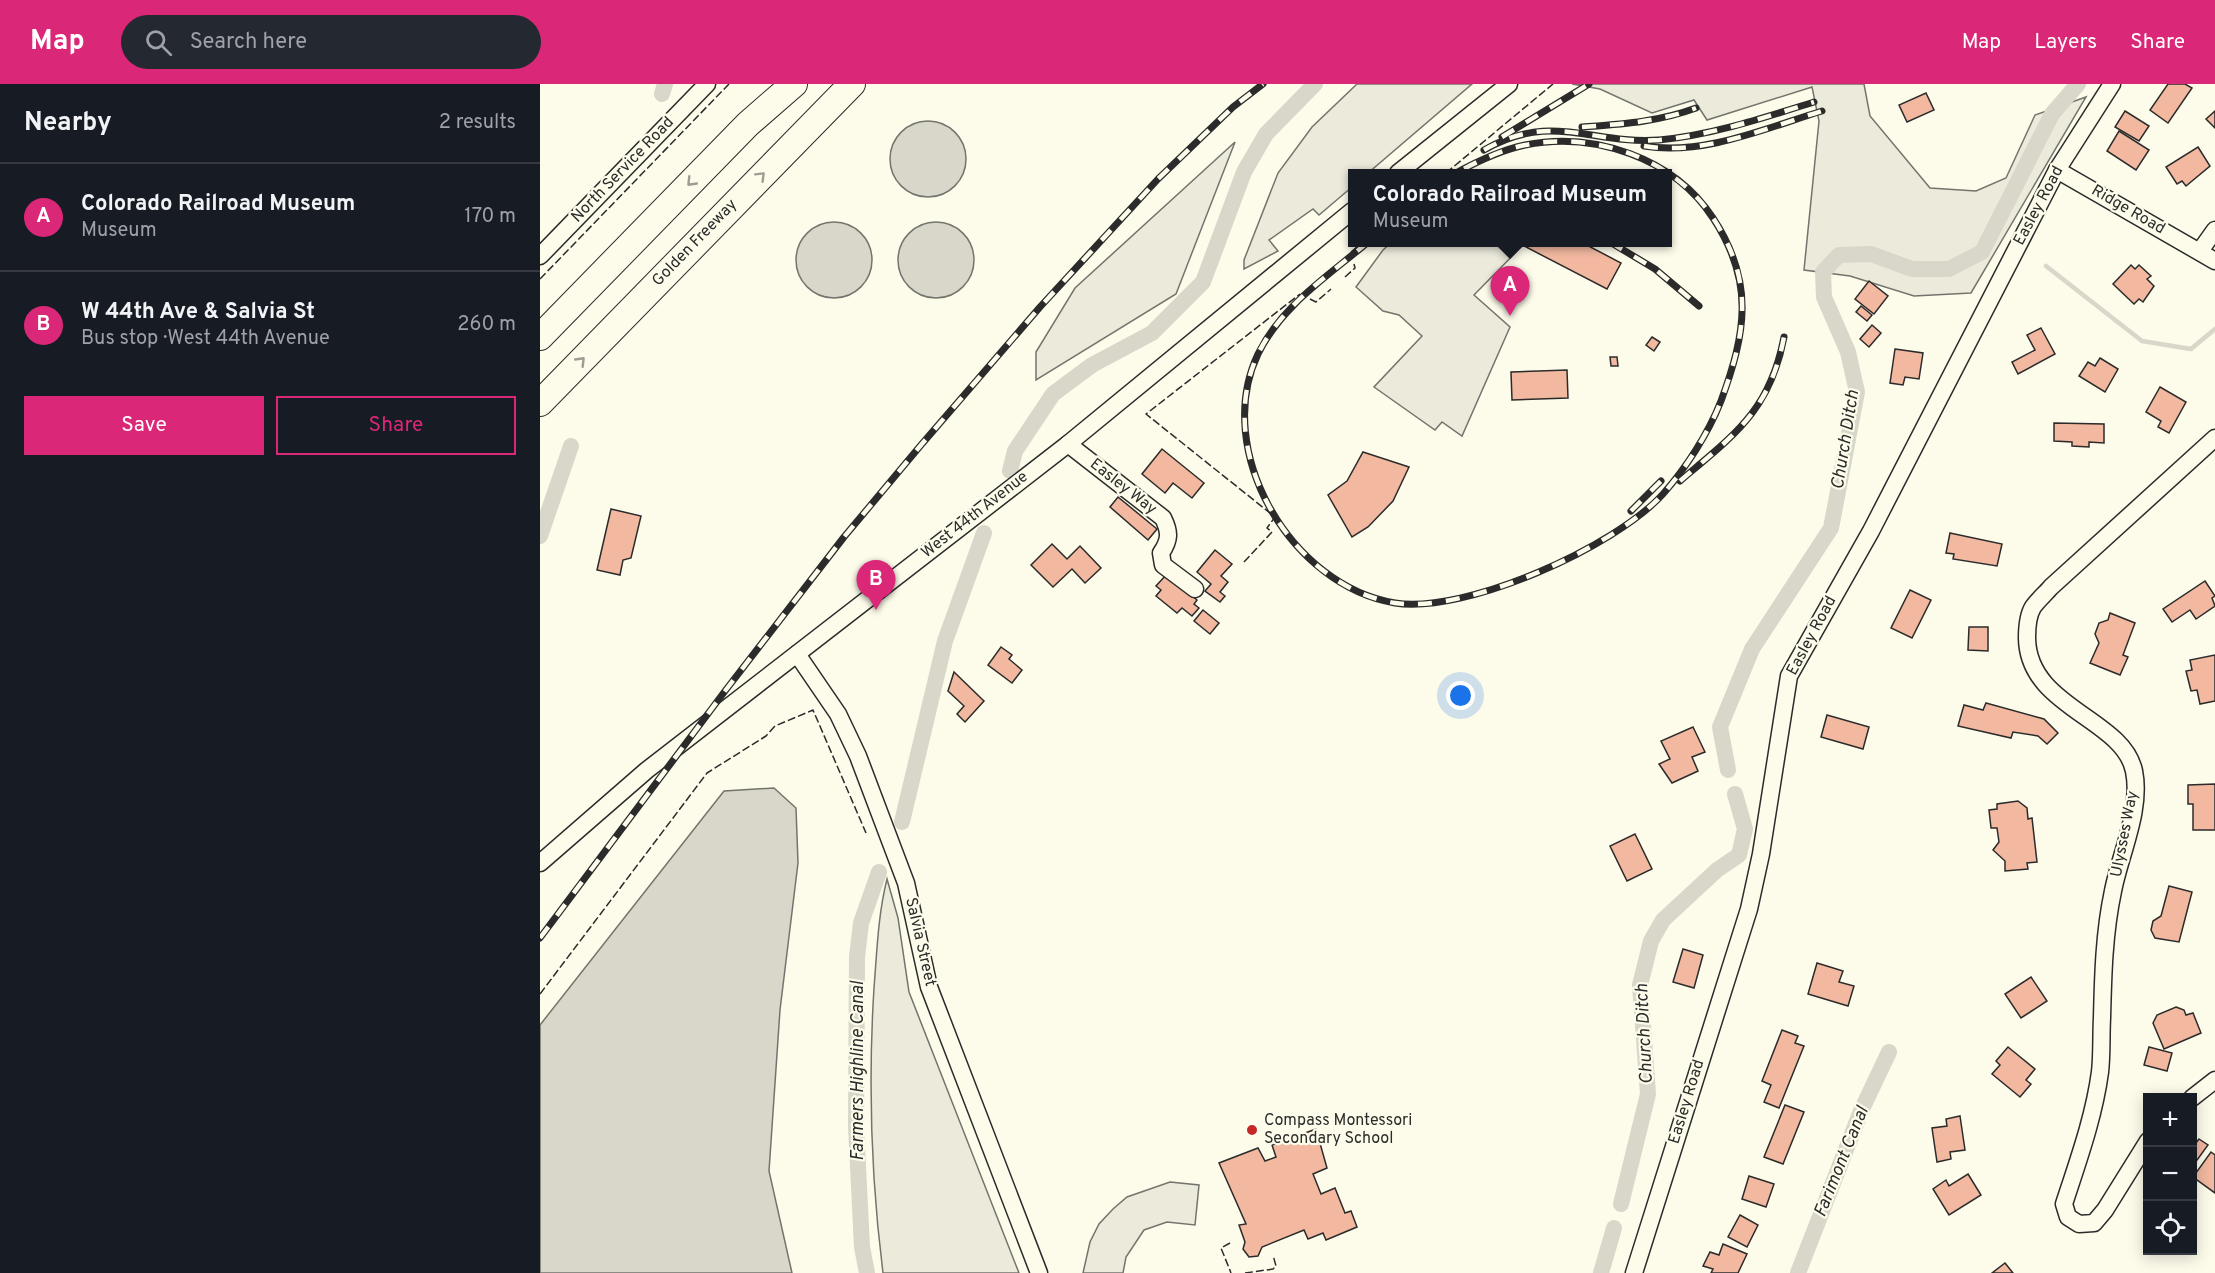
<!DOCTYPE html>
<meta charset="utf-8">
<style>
body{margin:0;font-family:Overpass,sans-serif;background:#242831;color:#f1f3f6}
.controls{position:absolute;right:18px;bottom:18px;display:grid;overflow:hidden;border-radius:0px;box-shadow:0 3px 15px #0003}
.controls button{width:54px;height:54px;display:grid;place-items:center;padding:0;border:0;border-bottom:2px solid #363941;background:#171b24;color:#f1f3f6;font:30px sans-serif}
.you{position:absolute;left:921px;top:612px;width:21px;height:21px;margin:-15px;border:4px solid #fff;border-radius:50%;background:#1a73e8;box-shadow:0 0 0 9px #1a73e833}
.badge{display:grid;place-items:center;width:39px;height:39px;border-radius:50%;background:#db2777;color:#fff;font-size:20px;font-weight:700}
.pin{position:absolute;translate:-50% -50px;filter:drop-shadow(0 2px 3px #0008)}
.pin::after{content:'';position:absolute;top:32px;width:21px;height:18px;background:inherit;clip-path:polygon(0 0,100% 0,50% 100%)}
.popup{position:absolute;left:808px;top:85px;width:324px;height:78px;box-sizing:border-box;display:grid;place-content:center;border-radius:0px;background:#171b24;filter:drop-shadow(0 2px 4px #0005);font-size:20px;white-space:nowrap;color:#9ea1a6}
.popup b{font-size:22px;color:#f1f3f6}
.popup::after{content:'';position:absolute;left:50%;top:100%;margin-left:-12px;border:12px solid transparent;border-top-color:#171b24}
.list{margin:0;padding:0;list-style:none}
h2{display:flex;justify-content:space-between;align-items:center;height:78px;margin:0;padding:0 24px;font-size:26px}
h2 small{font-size:20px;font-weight:400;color:#9ea1a6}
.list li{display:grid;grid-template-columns:39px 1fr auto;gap:18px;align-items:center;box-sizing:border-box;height:108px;padding:0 24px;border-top:2px solid #363941}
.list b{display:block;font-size:22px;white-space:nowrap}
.list p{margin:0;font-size:20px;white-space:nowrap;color:#9ea1a6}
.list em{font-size:20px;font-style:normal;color:#9ea1a6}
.actions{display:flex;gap:12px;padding:18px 24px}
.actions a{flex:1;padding:14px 0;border:2px solid #db2777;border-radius:0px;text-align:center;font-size:21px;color:#db2777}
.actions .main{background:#db2777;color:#fff}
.icon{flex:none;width:33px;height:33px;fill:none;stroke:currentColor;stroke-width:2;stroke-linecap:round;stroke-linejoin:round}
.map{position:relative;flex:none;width:1675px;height:1189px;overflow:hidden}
header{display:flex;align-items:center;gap:36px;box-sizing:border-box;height:84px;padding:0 30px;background:#db2777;color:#fff}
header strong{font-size:28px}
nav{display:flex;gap:33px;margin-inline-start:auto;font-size:21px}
.search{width:420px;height:54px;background:#242831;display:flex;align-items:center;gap:15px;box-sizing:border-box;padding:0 21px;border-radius:33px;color:#9ea1a6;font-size:22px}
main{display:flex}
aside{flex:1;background:#171b24}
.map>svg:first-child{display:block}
.green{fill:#ecebdb;stroke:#74746e;stroke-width:1.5}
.parking{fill:#eceadb;stroke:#74746e;stroke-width:1.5}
.water{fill:#d8d7c9;stroke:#74746e;stroke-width:1.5}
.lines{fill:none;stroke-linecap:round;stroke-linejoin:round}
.stream{stroke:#d8d7c9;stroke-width:4.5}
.canal{stroke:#d8d7c9;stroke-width:16}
.building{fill:#f2b8a0;stroke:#2b2b2b;stroke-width:1.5}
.minor-casing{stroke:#2b2b2b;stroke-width:19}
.highway-casing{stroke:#2b2b2b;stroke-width:28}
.minor{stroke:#fdfbea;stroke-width:16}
.highway{stroke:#fdfbea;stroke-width:26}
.rail-casing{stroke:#2b2b2b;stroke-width:7}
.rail{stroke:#fdfbea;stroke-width:4.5;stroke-dasharray:14;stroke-linecap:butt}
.fence{stroke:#2b2b2b;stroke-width:1.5;stroke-dasharray:8 3;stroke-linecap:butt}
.oneway{stroke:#9e9d94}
.poi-dot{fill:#c62828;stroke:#fdfbea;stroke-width:2}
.labels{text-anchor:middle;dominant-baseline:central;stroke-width:4.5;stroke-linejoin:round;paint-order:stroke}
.street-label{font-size:16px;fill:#2b2b2b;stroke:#fdfbea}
.poi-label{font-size:16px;fill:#2b2b2b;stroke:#fdfbea;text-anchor:start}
.water-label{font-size:18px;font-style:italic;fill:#2b2b2b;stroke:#fdfbea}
</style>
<header>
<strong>Map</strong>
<div class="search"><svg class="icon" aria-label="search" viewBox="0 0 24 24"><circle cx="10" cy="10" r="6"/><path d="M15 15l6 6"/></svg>Search here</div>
<nav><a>Map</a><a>Layers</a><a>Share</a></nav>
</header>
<main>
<aside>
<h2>Nearby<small>2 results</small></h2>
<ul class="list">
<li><span class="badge">A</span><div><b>Colorado Railroad Museum</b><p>Museum</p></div><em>170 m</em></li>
<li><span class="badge">B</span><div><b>W 44th Ave &amp; Salvia St</b><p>Bus stop · West 44th Avenue</p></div><em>260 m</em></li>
</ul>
<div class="actions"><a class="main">Save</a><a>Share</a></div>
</aside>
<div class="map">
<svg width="1675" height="1189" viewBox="0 0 1675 1189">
<rect width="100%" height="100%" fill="#fdfbea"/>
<g class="green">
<path d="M1032 0H1324L1330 32 1390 104 1436 107 1466 94 1495 31 1546 13 1431 209 1374 212 1310 192 1264 186 1279 37 1272 3 1167 36 1154 16 1112 29 1060 5Z"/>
<path d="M695 58 636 210 496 296V268L535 204Z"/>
<path d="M347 795 358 834 369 908 479 1189H343C331 1094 328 1000 334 904 337 867 338 831 347 795Z"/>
</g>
<g class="parking">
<path d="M817 0H932L828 89H812V103L779 131 773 125 729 156 738 167 704 185V176L738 89 772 43Z"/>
<path d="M852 158 985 159 934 211 970 243 922 352 902 338 895 346 834 303 882 252 859 231 843 227 816 203 843 166Z"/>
<path d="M630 1098 659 1101 655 1141 627 1138 604 1146 586 1173 583 1189H543L550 1158 559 1140 573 1125 587 1113Z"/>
</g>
<g class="water">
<circle cx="388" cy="75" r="38"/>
<circle cx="294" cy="176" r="38"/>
<circle cx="396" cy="176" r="38"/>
<path d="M234 704 256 724 258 779 240 926 229 1087 252 1189H0V941L184 707Z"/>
</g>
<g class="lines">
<path class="stream" d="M1506 182 1602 257 1651 265 1675 245"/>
<g class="canal">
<path d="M122 10 125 0"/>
<path d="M470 387 475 367 513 310 552 281 612 249 663 198 704 88 726 50 775 0"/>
<path d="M0 452 31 362"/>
<path d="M1188 686 1180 643 1212 565 1291 444 1317 308 1308 268 1284 213 1283 188 1299 171 1331 170 1372 185H1409L1442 168 1512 30 1538 0"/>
<path d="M362 738 405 557 444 449"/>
<path d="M1081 1120 1108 1010 1100 901 1111 857 1123 836 1177 786 1199 771 1205 745 1195 710"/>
<path d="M327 1189 322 1163 316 1042 317 873 321 839 339 788"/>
<path d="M1061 1189 1074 1144"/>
<path d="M1258 1189 1321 1027 1349 968"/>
</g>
</g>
<g class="building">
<path d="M1628 0H1645L1652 4 1628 39 1610 26Z"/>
<path d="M1386 9 1394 26 1367 38 1359 21Z"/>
<path d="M1585 27 1609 42 1599 57 1575 43Z"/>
<path d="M1675 27V44L1666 35Z"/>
<path d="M1579 47 1609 66 1596 86 1567 67Z"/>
<path d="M1658 63 1670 82 1646 102 1642 97 1637 100 1626 83Z"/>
<path d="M989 158H1041L1081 179 1067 205 986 163Z"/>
<path d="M1591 181 1595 185 1599 181 1611 192 1607 195 1614 202 1603 218 1599 215 1594 220 1573 200Z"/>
<path d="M1329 197 1348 212 1334 230 1315 215Z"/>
<path d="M1321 222 1332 231 1327 237 1316 228Z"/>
<path d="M1332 241 1341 249 1329 263 1320 255Z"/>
<path d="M1501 244 1515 270 1478 290 1472 278 1495 266 1487 251Z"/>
<path d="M1112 253 1120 258 1114 267 1106 261Z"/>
<path d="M1355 265 1383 269 1379 295 1365 293 1363 301 1350 299Z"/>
<path d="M1070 273H1077L1078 282H1071Z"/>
<path d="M1560 274 1578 285 1565 308 1539 292 1548 278 1555 282Z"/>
<path d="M1027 286 1028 314 972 316 971 288Z"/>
<path d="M1620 303 1646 318 1629 349 1618 343 1621 337 1606 328Z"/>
<path d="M1514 339 1564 340V359L1549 358V363L1532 362V358L1514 357Z"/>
<path d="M622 365 664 399 652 414 633 399 625 409 602 390Z"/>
<path d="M823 368 869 383 853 417 828 443 812 453 788 411 807 397Z"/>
<path d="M578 413 617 445 608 456 570 423Z"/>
<path d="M71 425 101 432 91 474 83 476 80 491 57 486Z"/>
<path d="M1410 449 1462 460 1457 482 1413 475 1414 470 1406 469Z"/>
<path d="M512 460 527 475 540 462 561 484 545 499 532 485 513 503 491 481Z"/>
<path d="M675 466 692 480 681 492 688 498 680 508 685 512 680 518 665 507 671 500 657 488Z"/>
<path d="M627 490 657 516 654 520 659 524 652 532 642 524 637 529 616 512 621 506 616 502Z"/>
<path d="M1665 497 1675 512 1672 514 1675 522 1656 535 1650 526 1632 538 1623 525Z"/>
<path d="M1370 506 1391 516 1372 554 1351 544Z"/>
<path d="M663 526 679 539 670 550 654 537Z"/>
<path d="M1570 529 1595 539 1583 571 1588 573 1580 591 1550 579 1559 559 1555 550 1559 539 1568 536Z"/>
<path d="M1429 543H1448V567L1428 566Z"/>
<path d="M461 563 472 571 469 575 482 586 472 599 448 581Z"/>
<path d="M1675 571V617L1660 620 1657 606 1651 607 1646 587 1652 586 1650 576Z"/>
<path d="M414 588 444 617 425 638 417 630 424 622 408 607Z"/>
<path d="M1446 619 1504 635 1518 649 1507 660 1498 652 1473 648 1471 654 1418 642 1424 621 1443 626Z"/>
<path d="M1287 631 1329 643 1323 665 1281 653Z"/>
<path d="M1153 643 1165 668 1152 673 1158 687 1132 699 1119 680 1130 675 1121 657Z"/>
<path d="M1675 700V746H1653V720H1648V701Z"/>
<path d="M1478 717 1487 724 1488 735 1492 734 1497 778 1487 779 1488 785 1465 787V777L1453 766 1459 758 1457 744H1451L1449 726 1457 725V720Z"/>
<path d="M1095 750 1112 785 1087 797 1070 762Z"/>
<path d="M1629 802 1652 808 1639 858 1615 854 1611 846 1613 837 1621 832Z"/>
<path d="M1143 865 1163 871 1154 904 1133 898Z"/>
<path d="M1277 879 1303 887 1299 898 1314 902 1308 922 1268 910Z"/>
<path d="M1491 893 1507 917 1481 934 1465 910Z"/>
<path d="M1636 923 1644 926 1646 931 1653 929 1661 949 1624 965 1613 939 1617 931Z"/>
<path d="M1242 946 1258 952 1255 959 1264 962 1239 1024 1224 1018 1231 1001 1222 997Z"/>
<path d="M1468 963 1495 985 1486 996 1491 1000 1480 1013 1452 990 1460 981 1456 977Z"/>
<path d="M1609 963 1632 969 1627 987 1604 981Z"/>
<path d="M1245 1021 1264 1028 1243 1080 1224 1073Z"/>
<path d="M1420 1032 1425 1066 1410 1068 1411 1075 1397 1078 1392 1044 1407 1042 1406 1035Z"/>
<path d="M776 1045 787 1084 773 1090 781 1110 795 1104 805 1129 811 1127 817 1143 786 1156 783 1149 768 1155 764 1146 722 1163 718 1172 709 1173 703 1165 705 1158 699 1141 706 1140 679 1079 718 1064 725 1077 736 1073 732 1061Z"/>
<path d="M1659 1055 1668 1061 1652 1083V1064Z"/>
<path d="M1671 1068 1675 1071V1109L1653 1093Z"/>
<path d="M1428 1090 1441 1111 1409 1131 1393 1105 1406 1096 1409 1102Z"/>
<path d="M1209 1092 1234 1100 1226 1123 1202 1115Z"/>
<path d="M1200 1131 1218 1141 1207 1163 1188 1153Z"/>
<path d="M1183 1160 1207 1170 1198 1189H1171L1173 1185 1163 1182 1170 1168 1179 1171Z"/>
<path d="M1465 1179 1473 1189H1452Z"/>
</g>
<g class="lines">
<g class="minor-casing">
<g id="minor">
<path d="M1517 86 1675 177"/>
<path d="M858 89 969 0"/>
<path d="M1660 167 1675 146"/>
<path d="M0 172 167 0"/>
<path d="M528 360 623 434C630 448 630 456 621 469L623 481 655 505"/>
<path d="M257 570 298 630 318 672 366 799 389 903 499 1189"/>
<path d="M0 779 107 686 528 360 812 127"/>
<path d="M1652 1014 1675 996"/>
<path d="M1608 1057 1565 1126 1554 1139 1539 1140 1528 1133 1524 1120C1538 1077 1554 1033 1560 988 1562 971 1561 952 1562 934 1563 892 1564 849 1573 807 1580 770 1602 726 1594 687 1583 634 1488 624 1487 554 1487 545 1488 531 1493 523 1498 516 1506 509 1511 503L1675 354"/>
<path d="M1094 1189 1209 825 1221 770 1249 592 1331 447 1517 86 1572 0"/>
</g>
</g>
<g class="highway-casing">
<g id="highway">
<path d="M0 253 208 40 254 0"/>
<path d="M0 319 312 0"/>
</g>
</g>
<use href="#minor" class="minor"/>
<use href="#highway" class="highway"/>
<g class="rail-casing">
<g id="rail">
<path d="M1042 43C1082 40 1118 38 1156 24"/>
<path d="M962 53 1049 0"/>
<path d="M1104 62C1163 72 1226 44 1282 27"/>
<path d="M944 66C1012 27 1052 61 1119 56 1172 51 1223 34 1274 18"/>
<path d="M828 158C787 193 742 221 718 270 672 367 751 502 855 519 926 530 1075 463 1123 410 1146 384 1168 350 1181 317 1206 249 1215 198 1173 134 1134 74 1054 47 985 61 961 66 938 77 916 89"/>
<path d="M1070 158 1115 185 1159 222"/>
<path d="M1140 397C1194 351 1230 327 1244 253"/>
<path d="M1091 427 1121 397"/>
<path d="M0 854 185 607 304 453 381 361 500 223 618 95 693 23 723 0"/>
</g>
</g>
<use href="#rail" class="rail"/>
<g class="fence">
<path d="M906 89 1013 0"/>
<path d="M811 168 823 158"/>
<path d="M805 193 815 184 814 180"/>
<path d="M0 195 189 0"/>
<path d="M770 215 776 218 791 205"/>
<path d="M704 478 732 448 727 444 735 433 606 330 760 210"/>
<path d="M0 910 167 689 226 652 235 642 273 626 326 749"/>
<path d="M690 1159 681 1164 691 1189"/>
<path d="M705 1189 733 1185 736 1182 733 1171"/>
</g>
</g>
<defs><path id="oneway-chevron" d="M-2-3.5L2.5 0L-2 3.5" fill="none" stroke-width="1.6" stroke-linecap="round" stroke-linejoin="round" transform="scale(1.5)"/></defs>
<g class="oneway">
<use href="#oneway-chevron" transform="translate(221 92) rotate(-45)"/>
<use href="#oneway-chevron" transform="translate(151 98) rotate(134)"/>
<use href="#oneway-chevron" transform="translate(41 277) rotate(-46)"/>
</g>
<circle class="poi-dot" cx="712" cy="1046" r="6"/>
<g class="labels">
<g class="street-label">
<text transform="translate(83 86) rotate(-46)">North Service Road</text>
<text transform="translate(1499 122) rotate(-62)">Easley Road</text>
<text transform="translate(1588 126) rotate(30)">Ridge Road</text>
<text transform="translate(155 159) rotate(-46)">Golden Freeway</text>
<text transform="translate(583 403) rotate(38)">Easley Way</text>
<text transform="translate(435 431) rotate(-38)">West 44th Avenue</text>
<text transform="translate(1272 552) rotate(-62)">Easley Road</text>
<text transform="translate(1585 750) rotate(-79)">Ulysses Way</text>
<text transform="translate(380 858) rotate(77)">Salvia Street</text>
<text transform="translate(1147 1018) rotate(-73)">Easley Road</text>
</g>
<g class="poi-label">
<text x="724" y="1037">Compass Montessori<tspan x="724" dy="18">Secondary School</tspan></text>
</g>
<g class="water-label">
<text transform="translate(1306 356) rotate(-81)">Church Ditch</text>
<text transform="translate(1105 950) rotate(-93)">Church Ditch</text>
<text transform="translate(318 987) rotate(-90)">Farmers Highline Canal</text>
<text transform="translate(1302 1078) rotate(-68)">Farimont Canal</text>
</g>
</g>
</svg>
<div class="controls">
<button>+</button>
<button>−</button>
<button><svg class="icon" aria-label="locate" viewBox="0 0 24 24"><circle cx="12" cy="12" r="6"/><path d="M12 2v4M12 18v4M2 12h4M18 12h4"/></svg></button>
</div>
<div class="you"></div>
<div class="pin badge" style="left:970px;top:232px">A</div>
<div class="popup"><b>Colorado Railroad Museum</b>Museum</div>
<div class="pin badge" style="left:336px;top:526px">B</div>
</div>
</main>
